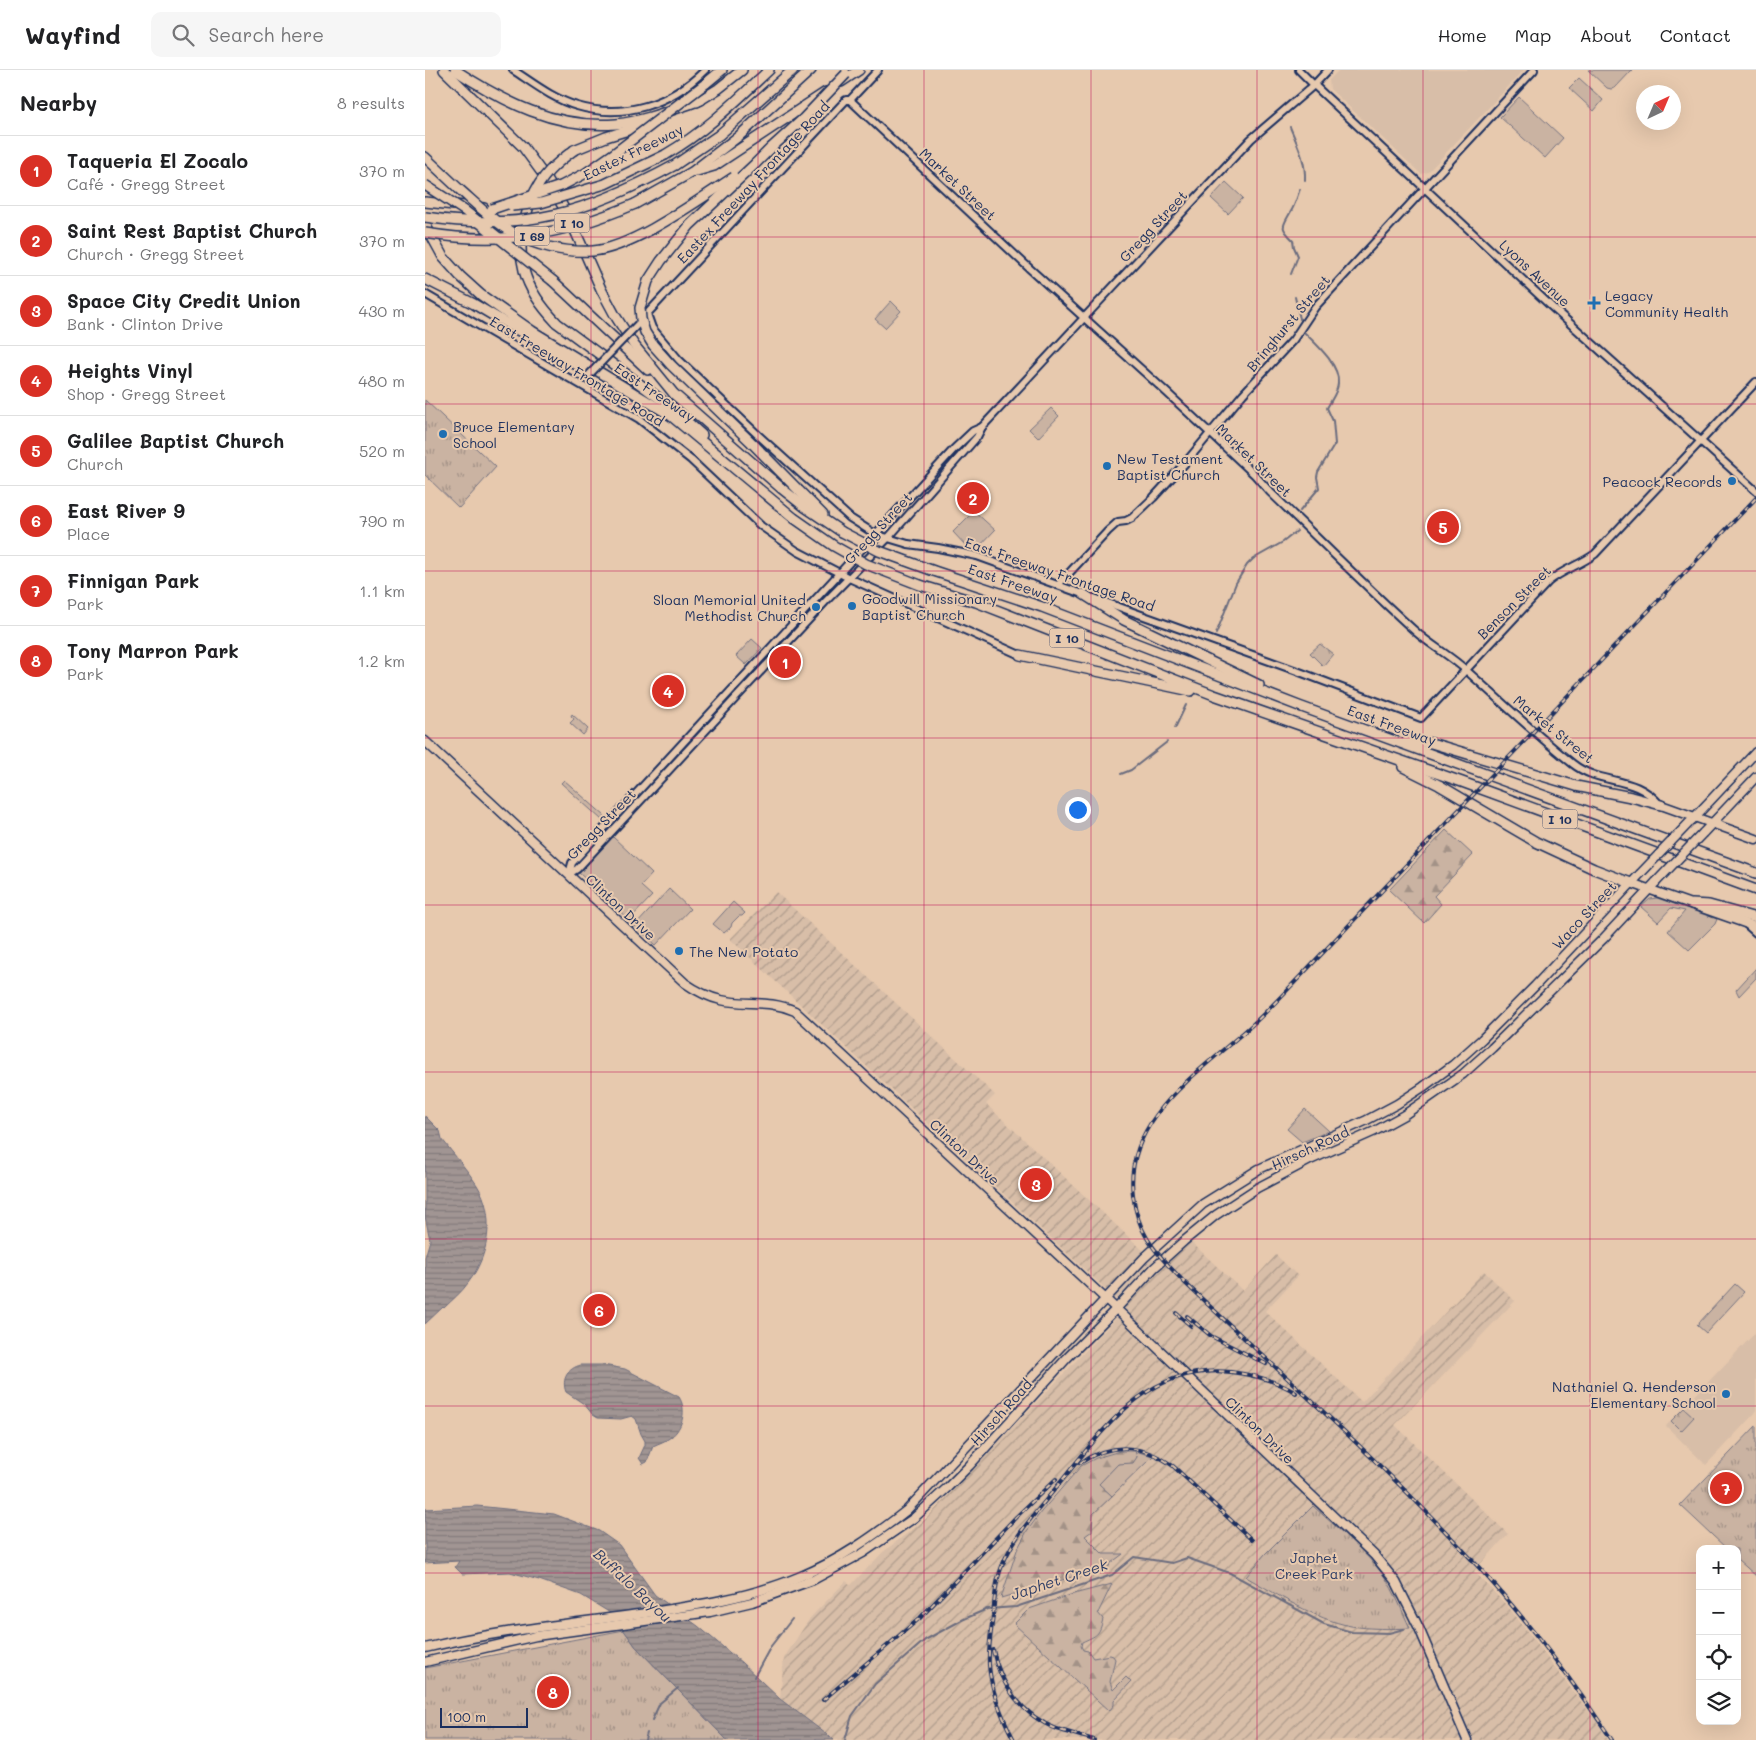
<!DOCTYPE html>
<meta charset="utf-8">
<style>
body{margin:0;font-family:Mali,sans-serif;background:#f6f6f6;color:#202124}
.controls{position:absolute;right:15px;bottom:15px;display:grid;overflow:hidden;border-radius:10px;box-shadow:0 5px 20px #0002}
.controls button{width:45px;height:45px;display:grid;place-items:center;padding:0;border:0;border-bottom:1px solid #e0e0e0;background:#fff;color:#202124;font:25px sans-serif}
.compass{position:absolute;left:1211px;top:15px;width:45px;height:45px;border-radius:50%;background:#fff;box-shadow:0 5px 20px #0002;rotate:44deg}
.scale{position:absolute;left:15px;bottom:12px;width:88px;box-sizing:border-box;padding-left:5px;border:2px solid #1b2f5e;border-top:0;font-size:14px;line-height:18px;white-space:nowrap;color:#1b2f5e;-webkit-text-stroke:4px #e7c9ae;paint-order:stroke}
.you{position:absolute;left:652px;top:739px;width:18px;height:18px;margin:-12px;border:4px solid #fff;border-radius:50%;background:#1a73e8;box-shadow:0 0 0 8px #1a73e833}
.badge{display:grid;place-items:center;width:32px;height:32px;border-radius:50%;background:#d93025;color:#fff;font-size:16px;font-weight:700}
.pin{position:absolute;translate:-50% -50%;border:2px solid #fff;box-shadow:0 1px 5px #0006}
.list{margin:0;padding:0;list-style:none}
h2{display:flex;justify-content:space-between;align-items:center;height:65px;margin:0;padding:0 20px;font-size:21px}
h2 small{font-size:16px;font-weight:400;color:#757577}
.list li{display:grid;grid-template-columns:32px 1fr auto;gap:15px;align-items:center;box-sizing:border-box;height:70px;padding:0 20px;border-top:1px solid #e0e0e0}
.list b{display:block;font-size:19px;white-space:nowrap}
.list p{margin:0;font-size:16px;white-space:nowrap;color:#757577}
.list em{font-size:16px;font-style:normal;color:#757577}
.icon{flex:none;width:28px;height:28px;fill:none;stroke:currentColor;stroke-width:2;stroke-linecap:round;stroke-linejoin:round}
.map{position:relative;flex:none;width:1331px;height:1670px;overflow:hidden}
header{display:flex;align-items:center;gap:30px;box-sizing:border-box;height:70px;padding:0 25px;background:#fff;border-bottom:1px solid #e0e0e0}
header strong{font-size:24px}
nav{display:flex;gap:28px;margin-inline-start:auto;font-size:18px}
.search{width:350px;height:45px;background:#f6f6f6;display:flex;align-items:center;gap:12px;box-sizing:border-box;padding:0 18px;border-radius:10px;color:#757577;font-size:19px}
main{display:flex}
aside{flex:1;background:#fff}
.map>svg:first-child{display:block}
.built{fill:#d8bea8}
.industrial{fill:url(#industrial-furrows)}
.grass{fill:#cab3a2;stroke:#727180}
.forest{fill:url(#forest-firs);stroke:#727180}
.park{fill:url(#park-tufts);stroke:#727180}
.water{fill:url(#water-rules);stroke:#6b6c7e}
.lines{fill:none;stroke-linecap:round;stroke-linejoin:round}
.stream{stroke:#6b6c7e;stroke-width:2}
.minor-casing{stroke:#1b2f5e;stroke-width:10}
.major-casing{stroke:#1b2f5e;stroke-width:11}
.highway-casing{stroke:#1b2f5e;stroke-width:12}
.minor{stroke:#e7c9ae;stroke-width:6}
.major{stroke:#e7c9ae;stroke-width:8}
.highway{stroke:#e7c9ae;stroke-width:9}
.rail-casing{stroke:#1b2f5e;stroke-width:4}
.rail{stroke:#e7c9ae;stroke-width:2;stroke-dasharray:5.5;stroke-linecap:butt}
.minor-bridge-casing{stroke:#1b2f5e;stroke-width:10;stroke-linecap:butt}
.major-bridge-casing{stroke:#1b2f5e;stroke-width:11;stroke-linecap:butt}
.highway-bridge-casing{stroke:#1b2f5e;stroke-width:12;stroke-linecap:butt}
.minor-bridge{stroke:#e7c9ae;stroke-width:6}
.major-bridge{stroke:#e7c9ae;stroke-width:8}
.highway-bridge{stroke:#e7c9ae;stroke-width:9}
.grid{fill:none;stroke:#c2185b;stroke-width:1;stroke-opacity:0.55}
.poi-dot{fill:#1f6fb2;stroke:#e7c9ae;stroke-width:2}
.labels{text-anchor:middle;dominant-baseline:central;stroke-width:4;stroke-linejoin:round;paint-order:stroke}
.shield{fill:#e7c9ae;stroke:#585d76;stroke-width:1}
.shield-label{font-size:12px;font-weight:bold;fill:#1b2f5e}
.street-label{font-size:14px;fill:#1b2f5e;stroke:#e7c9ae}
.poi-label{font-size:14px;fill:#1b2f5e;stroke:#e7c9ae;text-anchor:start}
.park-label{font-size:14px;fill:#2c3c65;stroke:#e7c9ae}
.water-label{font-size:15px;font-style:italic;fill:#2f3e66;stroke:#e7c9ae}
</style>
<header>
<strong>Wayfind</strong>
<div class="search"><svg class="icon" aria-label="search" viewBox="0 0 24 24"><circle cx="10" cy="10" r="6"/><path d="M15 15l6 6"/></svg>Search here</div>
<nav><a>Home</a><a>Map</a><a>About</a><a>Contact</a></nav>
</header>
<main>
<aside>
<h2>Nearby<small>8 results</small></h2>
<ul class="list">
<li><span class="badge">1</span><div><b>Taqueria El Zocalo</b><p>Café · Gregg Street</p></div><em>370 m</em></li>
<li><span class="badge">2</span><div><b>Saint Rest Baptist Church</b><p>Church · Gregg Street</p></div><em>370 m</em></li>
<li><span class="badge">3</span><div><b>Space City Credit Union</b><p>Bank · Clinton Drive</p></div><em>430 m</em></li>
<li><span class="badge">4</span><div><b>Heights Vinyl</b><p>Shop · Gregg Street</p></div><em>480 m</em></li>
<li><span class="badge">5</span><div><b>Galilee Baptist Church</b><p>Church</p></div><em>520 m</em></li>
<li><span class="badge">6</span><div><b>East River 9</b><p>Place</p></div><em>790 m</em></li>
<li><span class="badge">7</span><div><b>Finnigan Park</b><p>Park</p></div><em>1.1 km</em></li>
<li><span class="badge">8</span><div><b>Tony Marron Park</b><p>Park</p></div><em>1.2 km</em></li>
</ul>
</aside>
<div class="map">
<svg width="1331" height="1670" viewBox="0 0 1331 1670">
<defs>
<pattern id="industrial-furrows" width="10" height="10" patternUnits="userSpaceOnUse" patternTransform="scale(1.25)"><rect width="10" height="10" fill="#d8bea8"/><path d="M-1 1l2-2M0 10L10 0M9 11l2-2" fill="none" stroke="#ae9b8c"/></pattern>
<pattern id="forest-firs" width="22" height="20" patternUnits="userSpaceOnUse" patternTransform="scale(1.25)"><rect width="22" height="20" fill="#cab3a2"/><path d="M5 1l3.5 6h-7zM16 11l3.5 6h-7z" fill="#a39287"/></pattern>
<pattern id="park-tufts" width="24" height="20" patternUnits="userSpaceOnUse" patternTransform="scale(1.25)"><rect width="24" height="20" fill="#cab3a2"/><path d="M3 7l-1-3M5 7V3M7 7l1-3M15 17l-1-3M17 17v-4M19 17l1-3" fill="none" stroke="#a39287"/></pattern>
<pattern id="water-rules" width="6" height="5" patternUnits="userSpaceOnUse" patternTransform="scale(1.25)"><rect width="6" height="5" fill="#a19593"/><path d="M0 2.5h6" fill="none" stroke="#827a7b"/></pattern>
</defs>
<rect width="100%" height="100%" fill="#e7c9ae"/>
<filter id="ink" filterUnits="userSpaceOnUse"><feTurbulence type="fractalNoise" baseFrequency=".02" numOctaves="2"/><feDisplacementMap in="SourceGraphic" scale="10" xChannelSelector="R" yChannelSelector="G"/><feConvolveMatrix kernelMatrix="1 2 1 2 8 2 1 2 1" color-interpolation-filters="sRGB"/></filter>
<g filter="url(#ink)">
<g class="built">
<path d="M914 0H1099L1003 102 996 104 905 19 904 10Z"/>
<path d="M1331 1262V1342L1281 1395 1241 1356Z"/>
</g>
<path class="industrial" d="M351 822 570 1025 561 1034 737 1198 764 1170 818 1221 851 1185 873 1206 840 1241 937 1332 1059 1201 1090 1231 970 1355 1083 1464 1049 1501 1085 1539 1171 1651 1183 1670H409L355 1629 359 1588 385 1548 421 1511 426 1515 458 1482 502 1448 701 1238 305 869Z"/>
<g class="grass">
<path d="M1163 0H1207L1190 18 1186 19 1182 18Z"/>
<path d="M1154 8 1178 30 1169 41 1144 18Z"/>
<path d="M1094 27 1138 68 1120 88 1075 47Z"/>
<path d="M801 112 818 128 803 144 786 128Z"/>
<path d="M466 231 476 241 460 258 450 249Z"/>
<path d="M626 338 634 346 613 368 604 359Z"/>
<path d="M549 441 570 460 552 479 541 476 528 462Z"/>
<path d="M147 644 163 659 158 665 145 653 149 649 146 646Z"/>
<path d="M139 710 180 746 177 750 136 713Z"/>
<path d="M187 766 227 804 216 816 227 826 204 850 153 802Z"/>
<path d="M244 819 265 839 231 875 210 856Z"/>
<path d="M1232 828 1292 849 1290 854 1264 880 1243 861 1260 841 1246 838 1233 852 1216 837 1225 829Z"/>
<path d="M308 832 320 843 317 846H314L307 853 306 857 299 863 288 854Z"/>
<path d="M1331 898V908L1314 926 1311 920Z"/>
<path d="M880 1039 904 1061 877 1072 862 1059Z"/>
<path d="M1310 1214 1319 1222 1281 1263 1272 1255Z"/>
<path d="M710 1381 728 1386 687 1426 673 1414 693 1394 712 1387Z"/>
</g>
<g class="forest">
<path d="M1021 760 1048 785 1009 826 1016 834 999 853 964 820Z"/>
<path d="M695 1381H710L712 1387 708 1393 693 1394 674 1414 687 1426 668 1444 667 1461 660 1466 678 1484H698L686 1493 681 1501 647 1507 576 1528 592 1480 602 1461 616 1442 656 1396 671 1388Z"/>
<path d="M687 1514 673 1543 678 1549C674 1566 672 1565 657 1572L656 1576 658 1580 663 1581 668 1588 685 1585 688 1586 690 1589 685 1612 688 1620 701 1607 706 1612 689 1630V1635L684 1641 589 1554 604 1539 645 1525Z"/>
</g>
<g class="park">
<path d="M0 330 71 397 34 438 0 405Z"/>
<path d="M327 569 337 578 321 595 311 586Z"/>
<path d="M895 574 908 584 898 596 885 583Z"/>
<path d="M1259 1338 1269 1347 1256 1361 1246 1351Z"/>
<path d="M1331 1356V1506L1312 1489V1479H1302L1255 1435Z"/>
<path d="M888 1436C911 1457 941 1482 959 1506 970 1522 977 1541 985 1558 966 1559 945 1559 926 1556 889 1549 854 1525 821 1507L840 1484Z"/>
<path d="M199 1560 211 1577 302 1670H0V1598Z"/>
</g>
<g class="water">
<path d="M0 1046 15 1061 17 1069C28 1084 42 1099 52 1115 71 1145 64 1186 43 1213 37 1222 27 1230 19 1238L18 1237 0 1254V1187L5 1170 0 1146Z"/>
<path d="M156 1295H178L200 1299 254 1327C262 1339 258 1358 246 1367 241 1371 234 1373 228 1376L222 1392 218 1394 214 1388 220 1375V1371L216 1364 211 1349 207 1346 196 1349 173 1348 168 1345 159 1334 141 1322C136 1309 143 1298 156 1295Z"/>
<path d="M52 1436 129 1444 174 1461 194 1475 230 1525 273 1556 317 1593 355 1629 409 1670H302L211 1577 187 1544 156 1525 114 1510 85 1502 37 1504 30 1497 34 1491 0 1493V1439Z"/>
</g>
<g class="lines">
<g class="stream">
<path d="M865 57C872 74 881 91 880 110"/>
<path d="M866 204 873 186 869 177 868 170C855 157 857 157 865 143 870 136 872 127 875 119"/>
<path d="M870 227 875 249"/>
<path d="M875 441 894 418 892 407 893 402 910 374 908 351 902 338C906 330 913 322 913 313 915 295 891 274 879 262"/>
<path d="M791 564 811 513 822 495 828 489 858 472 872 461"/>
<path d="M750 658 761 635"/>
<path d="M696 704 706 700 742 672"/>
<path d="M329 1607 346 1576 367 1549"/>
<path d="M227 1650 235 1633 253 1618"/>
<path d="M220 1670 222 1663"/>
<path d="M420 1670 427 1646 450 1614 500 1570 537 1550 562 1539 591 1537 687 1505 709 1487 747 1493 762 1488 805 1503 899 1554 927 1562 964 1563 979 1559"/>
</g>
<g class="minor-casing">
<g id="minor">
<path d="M88 0C108 13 128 29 152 36 199 50 246 34 280 0"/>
<path d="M874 0 889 15 1128 238 1331 421"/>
<path d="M425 30 604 198 738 319 829 404 845 422C894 469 941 517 991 562 1007 576 1026 586 1042 601 1077 632 1111 665 1148 694 1176 716 1210 704 1235 735"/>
<path d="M0 224 214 349 266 390 336 456 372 481 424 508 595 585"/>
<path d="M222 244 227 258 254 290 333 365 425 448 450 464 463 468 483 474 513 478 552 486 660 525"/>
<path d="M220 246 421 30H425L453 0"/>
<path d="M633 515 683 461 693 452 701 451 707 448 728 428 761 392 818 324 868 270 890 237 1109 0"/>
<path d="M669 528 872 601 996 648 1123 512C1137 500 1155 495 1170 484L1331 312"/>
<path d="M144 804 152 799 400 532 463 468 552 367 557 357 826 69 889 15 903 0"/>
<path d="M144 804 147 793 529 379 548 361 557 357"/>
<path d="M1322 855 1331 863"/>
</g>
</g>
<g class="major-casing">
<g id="major">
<path d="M0 671 260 913C270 920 283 927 296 930 322 936 343 929 370 941L699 1246 949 1485 971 1512 994 1558 1042 1670"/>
<path d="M1236 735 1331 769"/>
<path d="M1267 750 1331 682"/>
<path d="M1278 763 1331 707"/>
<path d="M1206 813 1331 857"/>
<path d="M0 1578C70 1561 142 1554 214 1544 269 1536 324 1528 376 1506 415 1490 449 1466 482 1440L719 1188 778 1134 834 1099 940 1051 972 1034 998 1017 1028 995 1057 969 1110 916 1215 804"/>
<path d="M0 1592 111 1566 285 1542 327 1532 388 1510 438 1483 489 1448 523 1417 544 1396 642 1288 691 1239 729 1198 759 1171 791 1145 832 1118 885 1090 950 1061 979 1045 1038 1004 1067 978 1178 869 1231 812"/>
</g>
</g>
<g class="highway-casing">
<g id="highway">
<path d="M19 0 98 77 123 111 144 147 176 219 191 247 209 275 249 324 356 418 380 437 417 462"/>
<path d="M30 0C79 32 130 59 191 54 220 51 249 39 276 30"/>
<path d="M416 12 434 0"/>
<path d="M280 14 297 0"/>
<path d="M272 32 293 19 317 0"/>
<path d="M149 80 181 67 229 52"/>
<path d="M240 85C281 61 310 32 344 0"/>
<path d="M0 87 34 119"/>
<path d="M330 94 346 78"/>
<path d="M250 95 294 65 368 0"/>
<path d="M272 101 289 96 401 22"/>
<path d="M0 132 59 138"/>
<path d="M210 134 267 102 314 66 386 0"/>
<path d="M103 139C87 186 99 219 132 253L246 337 277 365"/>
<path d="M0 154 18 187 35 206 56 225 107 261 245 345 369 448"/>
<path d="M0 209 49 234 160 300"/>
<path d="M128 211 223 300"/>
<path d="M327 373 398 445"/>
<path d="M509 501 617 537 874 636 1331 803"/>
<path d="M495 515 551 532 789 625 1037 712 1331 820"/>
<path d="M658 524 699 550 834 615"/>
<path d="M595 585 766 621"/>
<path d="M982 671 1006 673 1151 716 1206 727 1236 735"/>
<path d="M978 697 1014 715 1111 772 1169 799 1206 813"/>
<path d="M1267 834 1284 835 1331 848"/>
</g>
</g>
<use href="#minor" class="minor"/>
<use href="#major" class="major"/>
<use href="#highway" class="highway"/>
<g class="rail-casing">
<g id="rail">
<path d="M751 1243 766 1256"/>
<path d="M762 1246 786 1266 841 1294"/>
<path d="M655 1393C686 1372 718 1374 748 1396L827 1470"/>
<path d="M568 1580C575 1615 598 1646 632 1659 644 1663 657 1666 669 1670"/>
<path d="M398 1630 495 1548 591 1447 631 1409"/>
<path d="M589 1670C577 1647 566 1621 564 1595 563 1579 566 1562 568 1546 569 1534 570 1520 573 1508 583 1471 611 1443 634 1414 681 1356 723 1294 806 1302 829 1305 851 1310 871 1323"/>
<path d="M1187 1670C1142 1602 1091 1536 1035 1477 948 1384 851 1299 759 1212 746 1198 732 1185 722 1168 714 1155 710 1140 708 1125 699 1054 765 1009 812 968 832 952 849 934 867 915L1331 428"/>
</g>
</g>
<use href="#rail" class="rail"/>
<g class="minor-bridge-casing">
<path id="minor-bridge" d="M160 309 213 254"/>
</g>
<g class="major-bridge-casing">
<g id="major-bridge">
<path d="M1215 804 1264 753"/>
<path d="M1231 812 1278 763"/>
</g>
</g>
<g class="highway-bridge-casing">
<g id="highway-bridge">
<path d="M346 78 378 49 421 4"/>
<path d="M0 115 40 141 128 211"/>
<path d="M34 119C51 134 68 151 87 162 110 176 141 183 168 181 210 177 273 130 309 107"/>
<path d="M107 128C116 106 130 94 149 80"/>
<path d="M87 136 116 133 180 114 240 85"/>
<path d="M67 139 136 116 161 103 187 85 280 14"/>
<path d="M0 147C100 162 162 143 250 95"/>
<path d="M0 163C79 176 137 165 210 134"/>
<path d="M327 373 246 295 228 275 220 262 216 249 215 238 223 211 236 191 265 155 330 94"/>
<path d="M369 448 409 476 441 494 495 515"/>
<path d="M417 462 454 481 509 501"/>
</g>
</g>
<use href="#minor-bridge" class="minor-bridge"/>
<use href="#major-bridge" class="major-bridge"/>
<use href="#highway-bridge" class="highway-bridge"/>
</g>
</g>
<path class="grid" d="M166 0V1670M333 0V1670M499 0V1670M666 0V1670M832 0V1670M998 0V1670M1165 0V1670M0 167H1331M0 334H1331M0 501H1331M0 668H1331M0 835H1331M0 1002H1331M0 1169H1331M0 1336H1331M0 1503H1275M1312 1503H1331"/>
<g class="poi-dot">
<path d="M1166.5 225.5h5v5h5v5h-5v5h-5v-5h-5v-5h5z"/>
<circle cx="18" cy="364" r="5"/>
<circle cx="682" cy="396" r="5"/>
<circle cx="1307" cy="411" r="5"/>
<circle cx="427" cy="536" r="5"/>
<circle cx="391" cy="537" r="5"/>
<circle cx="254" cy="881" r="5"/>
<circle cx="1301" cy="1324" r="5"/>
</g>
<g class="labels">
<g class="shield">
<rect x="129.5" y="143.5" width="35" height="19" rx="4"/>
<rect x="89.5" y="156.5" width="35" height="19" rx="4"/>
<rect x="624.5" y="558.5" width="35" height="19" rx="4"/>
<rect x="1117.5" y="739.5" width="35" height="19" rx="4"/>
</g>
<g class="shield-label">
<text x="147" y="153">I 10</text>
<text x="107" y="166">I 69</text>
<text x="642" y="568">I 10</text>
<text x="1135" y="749">I 10</text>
</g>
<g class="street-label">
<text transform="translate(208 82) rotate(-26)">Eastex Freeway</text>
<text transform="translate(328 112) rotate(-47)">Eastex Freeway Frontage Road</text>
<text transform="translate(533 114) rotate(43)">Market Street</text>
<text transform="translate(728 156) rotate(-47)">Gregg Street</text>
<text transform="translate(1110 203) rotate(43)">Lyons Avenue</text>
<text transform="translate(863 253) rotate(-50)">Bringhurst Street</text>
<text transform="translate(152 301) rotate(31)">East Freeway Frontage Road</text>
<text transform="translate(230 322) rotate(34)">East Freeway</text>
<text transform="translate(829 390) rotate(44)">Market Street</text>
<text transform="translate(453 458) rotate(-47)">Gregg Street</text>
<text transform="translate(635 504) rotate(19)">East Freeway Frontage Road</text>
<text transform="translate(588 513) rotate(19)">East Freeway</text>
<text transform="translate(1089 532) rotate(-45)">Benson Street</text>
<text transform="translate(967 655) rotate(20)">East Freeway</text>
<text transform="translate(1129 659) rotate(39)">Market Street</text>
<text transform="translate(176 754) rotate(-46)">Gregg Street</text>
<text transform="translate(196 837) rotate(43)">Clinton Drive</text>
<text transform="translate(1159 845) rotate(-47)">Waco Street</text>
<text transform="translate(885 1078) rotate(-25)">Hirsch Road</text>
<text transform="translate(540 1082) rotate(43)">Clinton Drive</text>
<text transform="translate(576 1342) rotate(-48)">Hirsch Road</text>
<text transform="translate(835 1360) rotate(44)">Clinton Drive</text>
</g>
<g class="poi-label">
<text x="1180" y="225">Legacy<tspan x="1180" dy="16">Community Health</tspan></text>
<text x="28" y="356">Bruce Elementary<tspan x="28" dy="16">School</tspan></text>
<text x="692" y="388">New Testament<tspan x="692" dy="16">Baptist Church</tspan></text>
<text x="1297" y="411" text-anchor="end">Peacock Records</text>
<text x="437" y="528">Goodwill Missionary<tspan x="437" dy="16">Baptist Church</tspan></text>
<text x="381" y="529" text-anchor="end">Sloan Memorial United<tspan x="381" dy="16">Methodist Church</tspan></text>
<text x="264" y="881">The New Potato</text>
<text x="1291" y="1316" text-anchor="end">Nathaniel Q. Henderson<tspan x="1291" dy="16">Elementary School</tspan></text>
</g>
<g class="park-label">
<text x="889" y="1487">Japhet<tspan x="889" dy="16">Creek Park</tspan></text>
</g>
<g class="water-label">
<text transform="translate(634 1509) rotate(-18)">Japhet Creek</text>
<text transform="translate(208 1515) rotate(43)">Buffalo Bayou</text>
</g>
</g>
</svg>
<div class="controls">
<button>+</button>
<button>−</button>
<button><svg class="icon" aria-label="locate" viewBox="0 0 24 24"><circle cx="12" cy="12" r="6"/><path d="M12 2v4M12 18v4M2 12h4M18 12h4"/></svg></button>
<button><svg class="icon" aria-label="layers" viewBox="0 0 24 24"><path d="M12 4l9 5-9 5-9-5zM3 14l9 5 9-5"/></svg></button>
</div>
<svg class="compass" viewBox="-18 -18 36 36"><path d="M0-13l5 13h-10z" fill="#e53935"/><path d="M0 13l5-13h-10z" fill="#757577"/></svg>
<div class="scale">100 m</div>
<div class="you"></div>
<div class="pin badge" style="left:360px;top:592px">1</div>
<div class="pin badge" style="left:548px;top:428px">2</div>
<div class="pin badge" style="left:611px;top:1114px">3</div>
<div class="pin badge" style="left:243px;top:621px">4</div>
<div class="pin badge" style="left:1018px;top:457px">5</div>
<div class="pin badge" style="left:174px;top:1240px">6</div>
<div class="pin badge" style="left:1301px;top:1418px">7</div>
<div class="pin badge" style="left:128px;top:1622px">8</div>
</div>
</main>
